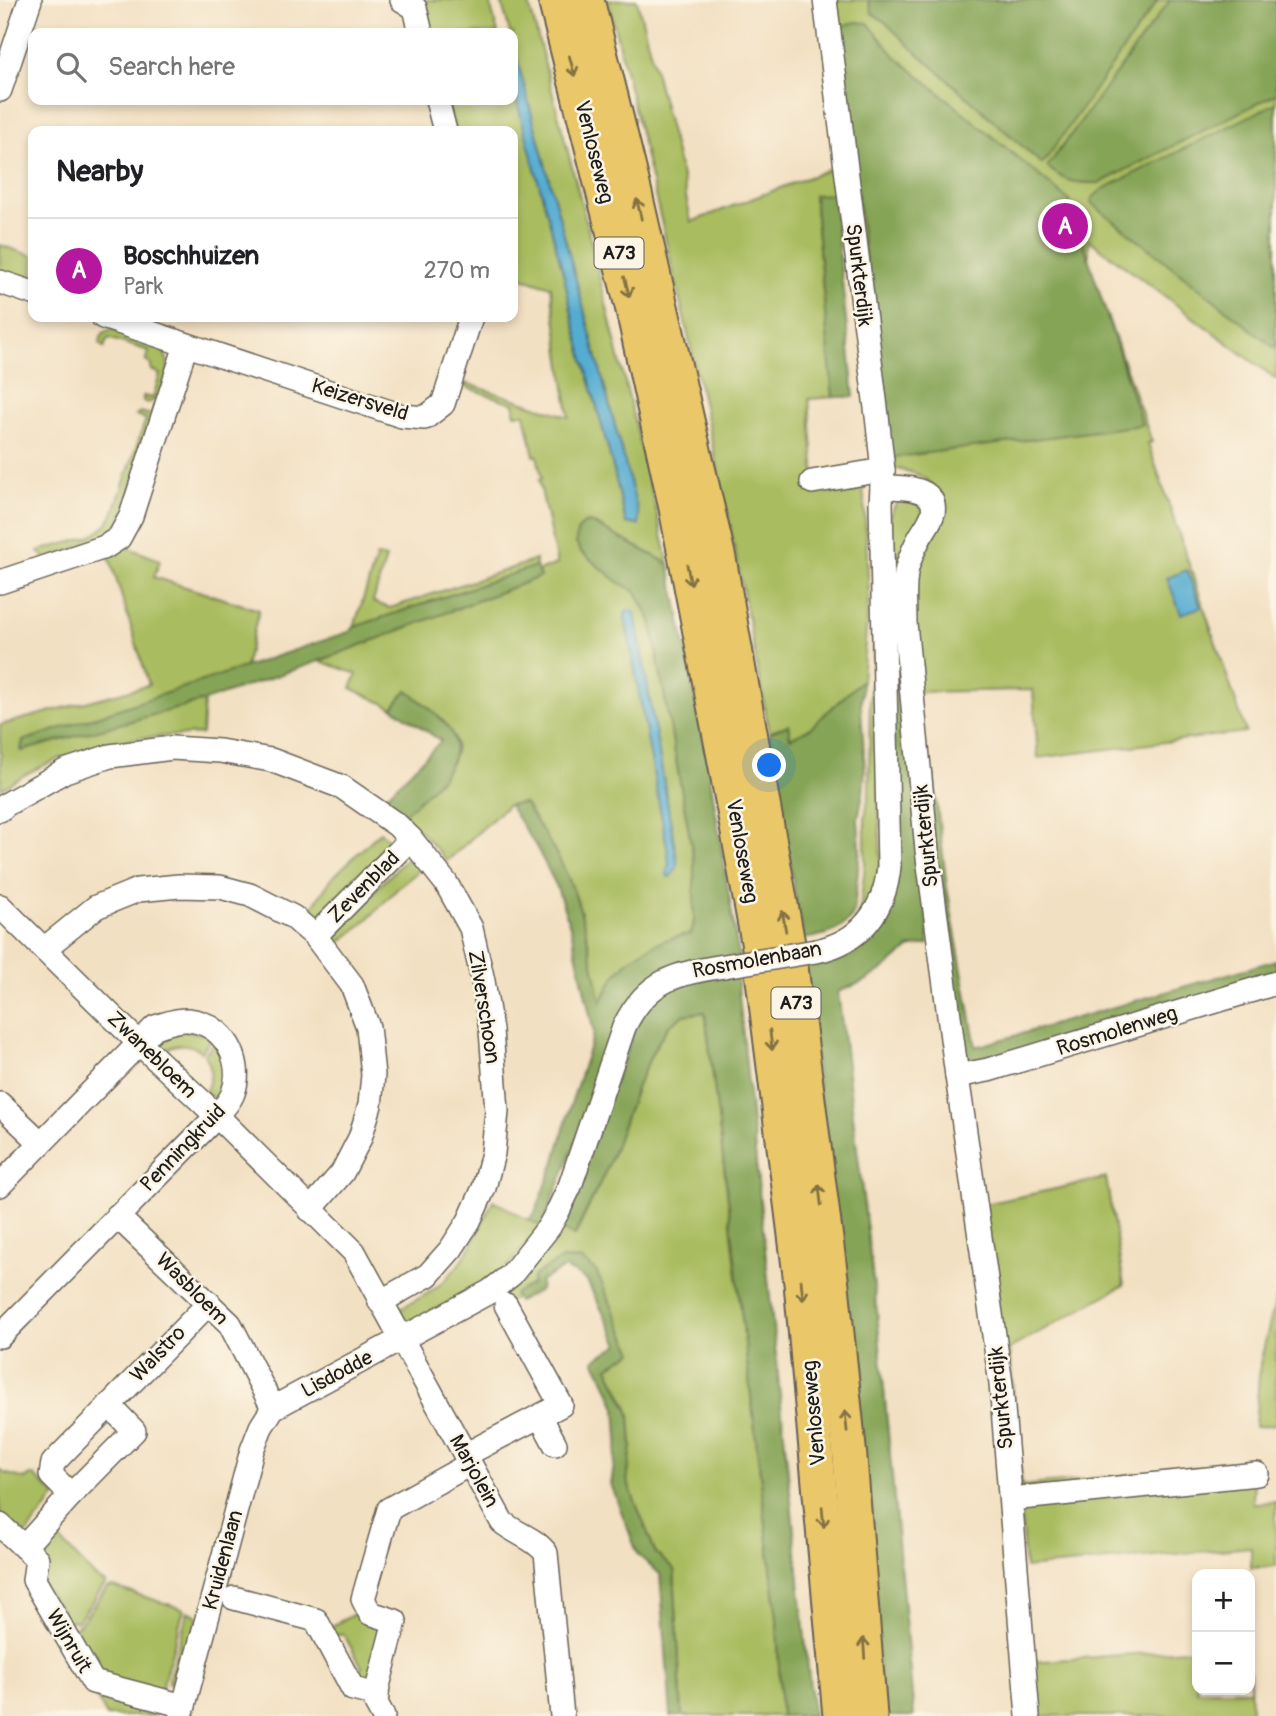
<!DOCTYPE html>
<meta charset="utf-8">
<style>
body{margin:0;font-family:Pangolin,sans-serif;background:#f2f2f2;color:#202124}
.controls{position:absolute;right:21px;bottom:21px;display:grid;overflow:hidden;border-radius:14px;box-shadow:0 4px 10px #0003}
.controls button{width:63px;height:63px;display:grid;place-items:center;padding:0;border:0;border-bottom:2px solid #e0e0e0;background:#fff;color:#202124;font:35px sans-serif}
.you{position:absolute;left:770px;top:766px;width:24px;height:24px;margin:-18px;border:5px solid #fff;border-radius:50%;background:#1a73e8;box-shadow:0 0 0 10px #1a73e833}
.badge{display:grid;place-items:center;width:46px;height:46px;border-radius:50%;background:#b5179e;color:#fff;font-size:23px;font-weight:700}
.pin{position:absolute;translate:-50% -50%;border:4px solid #fff;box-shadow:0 2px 7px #0006}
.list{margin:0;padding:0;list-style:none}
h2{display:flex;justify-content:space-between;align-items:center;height:91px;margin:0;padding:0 28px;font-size:30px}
h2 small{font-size:23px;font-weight:400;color:#757577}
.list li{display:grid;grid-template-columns:46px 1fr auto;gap:21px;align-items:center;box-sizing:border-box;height:105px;padding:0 28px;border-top:2px solid #e0e0e0}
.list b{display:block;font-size:26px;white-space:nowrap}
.list p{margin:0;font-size:23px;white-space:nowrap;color:#757577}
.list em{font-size:23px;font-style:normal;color:#757577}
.icon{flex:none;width:38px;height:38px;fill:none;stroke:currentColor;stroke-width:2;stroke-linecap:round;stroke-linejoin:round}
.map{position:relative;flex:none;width:1276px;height:1716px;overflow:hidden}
.search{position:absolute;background:#fff;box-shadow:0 4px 10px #0003;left:28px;top:28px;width:490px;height:77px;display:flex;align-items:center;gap:18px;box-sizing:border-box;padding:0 24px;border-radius:14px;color:#757577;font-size:26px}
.panel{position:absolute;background:#fff;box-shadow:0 4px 10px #0003;left:28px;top:126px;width:490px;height:196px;border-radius:14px}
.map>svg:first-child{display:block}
.green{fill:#a9bc5f;stroke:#626c3e;stroke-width:2;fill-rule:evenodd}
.forest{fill:#86a456;stroke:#516039;stroke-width:2}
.water{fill:#54acd1;stroke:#386476;stroke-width:2}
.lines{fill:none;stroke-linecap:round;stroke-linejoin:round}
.minor-casing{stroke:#676156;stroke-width:26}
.highway-casing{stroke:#676156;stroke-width:37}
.minor{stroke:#fff;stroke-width:23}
.highway{stroke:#eac769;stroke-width:33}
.minor-bridge-casing{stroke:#676156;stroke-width:26;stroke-linecap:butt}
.minor-bridge{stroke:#fff;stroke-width:23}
.oneway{stroke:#837242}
.labels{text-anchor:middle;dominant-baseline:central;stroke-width:5;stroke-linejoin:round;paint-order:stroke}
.shield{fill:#fcf5e5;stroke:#5f5d58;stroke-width:2}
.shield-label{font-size:19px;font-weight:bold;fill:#1c1c1c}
.street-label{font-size:21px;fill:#1c1c1c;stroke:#fcf5e5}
</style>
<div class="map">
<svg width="1276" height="1716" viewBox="0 0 1276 1716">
<rect width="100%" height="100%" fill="#fcf5e5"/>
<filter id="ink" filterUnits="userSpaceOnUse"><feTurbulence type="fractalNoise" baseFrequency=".0143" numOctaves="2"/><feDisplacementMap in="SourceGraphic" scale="14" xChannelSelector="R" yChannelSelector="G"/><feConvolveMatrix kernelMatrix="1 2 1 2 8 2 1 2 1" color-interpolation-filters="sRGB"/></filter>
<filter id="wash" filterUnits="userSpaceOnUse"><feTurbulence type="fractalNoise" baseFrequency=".00686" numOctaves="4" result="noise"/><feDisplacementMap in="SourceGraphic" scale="28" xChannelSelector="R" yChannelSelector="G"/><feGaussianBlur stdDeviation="1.57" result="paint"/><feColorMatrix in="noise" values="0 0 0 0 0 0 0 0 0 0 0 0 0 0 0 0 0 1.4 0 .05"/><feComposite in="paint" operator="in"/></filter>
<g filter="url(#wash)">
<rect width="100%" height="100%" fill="#f2e0c2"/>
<g class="green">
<path d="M422 0H489L498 33H431Z"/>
<path d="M501 0H528L582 205 669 564 596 525 587 522 576 543 582 552 617 581 636 592 651 620 694 860V922L691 935 665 940 601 1003C592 962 586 917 568 878 556 851 540 828 524 803L508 805 447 861 422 833 402 816C419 799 466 763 454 737 449 727 416 699 407 690L393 708 351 688 357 674 319 661 539 577 538 571 557 564 539 480 542 478 537 455 534 456 525 414H515L514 411 515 404 465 387 466 383 569 417 551 287 513 275V131H455L447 100H513V87L564 276 573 319 612 463 626 523 638 525V512L513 44V33H510ZM628 610H632L635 613 677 859 667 871 669 864 667 847 625 614Z"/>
<path d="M608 0H637L683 181 691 222 830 169 833 194 814 196 833 397 809 399 816 490 863 482 869 594 862 680 809 729 790 738 788 725 769 733C727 487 667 243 608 0Z"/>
<path d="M826 0H1276V379L1089 240V264L1152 442 1148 443 1246 732 1038 758 1033 690 916 692 909 592 932 537 940 495C926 475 915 472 892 468Z"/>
<path d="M0 245 33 256V283L0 272Z"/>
<path d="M113 329 158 345C176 363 166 379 159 399L148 403 143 401V396L153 398 160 374 151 370V365L146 361 149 351 108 338 104 348 100 344C100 334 104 331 113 329Z"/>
<path d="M140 412 148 414 153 418 119 523 109 534 47 560 38 551 89 537 101 530 112 517 146 419 136 415Z"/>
<path d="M905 497 922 504 923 516 905 555 889 551C889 533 886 505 905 497Z"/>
<path d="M122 540 129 548 160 560 154 577 259 610 245 667 23 741 21 750 204 701 202 734C179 736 155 736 132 739 85 746 40 764 1 789L0 725 149 685 111 562 106 552Z"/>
<path d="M377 556 386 558 373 602 390 608 536 560V566L354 627Z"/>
<path d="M873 627 881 862 877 889 855 922 860 911 865 864V818L869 793 870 686 873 676Z"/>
<path d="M380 832 392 842V847L323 919 313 920 306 916 333 877Z"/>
<path d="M409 856 421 869 399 887 365 922 337 945 331 935Z"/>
<path d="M705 1012 730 1215 777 1619 781 1716H682L674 1569 656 1554 627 1481 632 1446 628 1407 607 1367 632 1352 596 1271 562 1259 532 1284 514 1294 515 1298 503 1304 500 1299 557 1226 575 1236 608 1166 637 1086 654 1049 669 1025 684 1015Z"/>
<path d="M167 1027 214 1036 201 1052C191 1043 174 1042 164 1052L156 1045V1035Z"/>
<path d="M218 1040 231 1075 217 1100 205 1093C211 1079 214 1067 204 1054Z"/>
<path d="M1106 1178 1124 1285 1009 1349 1022 1486 1203 1467V1478L1019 1490 985 1204Z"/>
<path d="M493 1200 528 1220 542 1226 503 1272 407 1327 400 1315 399 1309C411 1302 426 1296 437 1287 464 1266 480 1231 493 1200Z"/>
<path d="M1276 1297V1424L1255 1427 1260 1364Z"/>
<path d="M0 1470 4 1473 25 1479 29 1476 33 1475 56 1496 26 1534 0 1517Z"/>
<path d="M1254 1478 1253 1503 1276 1502V1566L1251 1568V1547L1025 1568 1020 1504Z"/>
<path d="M52 1531 95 1577 106 1583 77 1622 72 1620 67 1622 39 1578 38 1545Z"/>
<path d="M113 1587 184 1609 160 1694 102 1680 69 1631 79 1625 107 1588Z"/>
<path d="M188 1611 198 1616 185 1687 168 1683Z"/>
<path d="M354 1614 364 1616 387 1628 373 1685 359 1681 353 1672 362 1667 343 1633 333 1637 328 1628Z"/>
<path d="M1197 1649V1690H1250V1672L1251 1716H1036L1032 1662Z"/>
<path d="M92 1689 158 1705 155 1716H107Z"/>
</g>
<g class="forest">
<path d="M868 0H1158L1044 162 1041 163 912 48 885 22 872 13Z"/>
<path d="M1170 0H1276V94L1100 183C1073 183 1069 184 1047 167Z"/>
<path d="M856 22 868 23 895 56 1070 201 1142 425 890 458 837 30 845 25Z"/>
<path d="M1276 103V349L1091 203 1092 198 1103 189Z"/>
<path d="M833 194 854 397H833L814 195Z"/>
<path d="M586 522 596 525 669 564 708 764 739 958 655 979 584 1122 542 1226 528 1220 535 1213 554 1164 571 1104 594 1033 571 929 556 885 537 848 509 805 524 803C540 827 556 851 568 877 585 916 592 961 601 1002 605 996 607 988 611 982 628 954 660 938 691 934L694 922V860L651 620 636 592 617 581 581 552 576 543 577 531Z"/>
<path d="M889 551 905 555 929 944 909 948 888 966 867 980 838 992 877 1312 914 1716H884L805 960 885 913Z"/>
<path d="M536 566 540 577 319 661 204 701 21 751 23 741 349 632 354 627Z"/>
<path d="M862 680 861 707 865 770 863 793 858 819 860 848 854 912C844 932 823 936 802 939L769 733 788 725 790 738 809 729Z"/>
<path d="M407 690C420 701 438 713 448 727 473 759 423 796 402 816L383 799 441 741 393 708Z"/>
<path d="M933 773 947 888 976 1047 1276 960V973L975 1064H967L959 1059 926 774Z"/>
<path d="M737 976 813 1716H781L777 1619 730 1215 705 1012 684 1015 669 1025 654 1049 637 1086 608 1166 574 1236 557 1226 643 1010 665 989 707 978Z"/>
<path d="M562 1259 581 1260 596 1271 633 1352 608 1367 630 1414 632 1446 627 1481 656 1554 674 1569 682 1716H671L660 1574 638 1555 611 1485 618 1439 616 1408 606 1383 594 1360 619 1344 587 1281 575 1273 564 1268 541 1281 540 1290 518 1302 514 1294 532 1284 533 1276Z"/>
</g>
<g class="water">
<path d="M513 44 638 512 639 525 626 523 612 463 573 319 564 276 513 87Z"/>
<path d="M1187 570 1201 607 1181 614 1167 578Z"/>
<path d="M628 610H632L635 613 677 860V868L670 877H668L667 871 669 864 667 847 625 618V614Z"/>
</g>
</g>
<g filter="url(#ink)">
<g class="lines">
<g class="minor-casing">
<g id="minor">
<path d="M402 0 415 8 421 33"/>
<path d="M825 0 877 416 883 470 882 487C900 487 938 486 933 513 931 521 924 530 920 537 915 546 910 558 907 568 903 585 905 605 905 623L927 850 957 1076 1001 1384 1028 1716"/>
<path d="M0 90 30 0"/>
<path d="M437 100 445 131"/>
<path d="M0 282 33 293"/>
<path d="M103 317 402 416 425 418 443 404 471 317"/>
<path d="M812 482 883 470"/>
<path d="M0 582 105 547 119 538 131 516 186 345"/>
<path d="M0 810 7 804 65 771 110 756 172 748 220 751 271 760 342 787 397 825 411 839 446 883 471 928 483 981 491 1030 497 1111 493 1153 484 1188 469 1221 451 1249 428 1275 380 1302"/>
<path d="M0 906 139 1043 217 1116 354 1252 502 1522C516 1534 535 1538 546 1553L562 1716"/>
<path d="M315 936 411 839"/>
<path d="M44 949 96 907 138 890 179 886 220 887 250 895 293 917 315 936 352 985 368 1027 373 1075 370 1105 360 1138 342 1173 310 1210"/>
<path d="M816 951C861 942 885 910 889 866L881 503 882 487"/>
<path d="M957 1076 988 1070 1276 983"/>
<path d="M0 1104 41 1143"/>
<path d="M0 1185 155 1027C166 1024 176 1019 188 1020 224 1023 245 1061 233 1093 230 1102 222 1109 217 1116L0 1336"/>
<path d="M117 1216 230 1324 273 1408"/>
<path d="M540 1416 555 1444"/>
<path d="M465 1455 561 1405 506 1305"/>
<path d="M71 1495 51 1475 53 1463 209 1303"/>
<path d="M1011 1499 1257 1474"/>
<path d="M0 1525 37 1559 34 1580 93 1682 184 1706"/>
<path d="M24 1547 71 1495 134 1431 109 1405"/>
<path d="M234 1598 316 1620 353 1689 377 1695"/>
<path d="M181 1716 252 1450 261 1427 273 1408 489 1292 511 1275 549 1227 558 1211 570 1186 624 1027C647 979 676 974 724 966"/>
<path d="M383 1716 376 1703 378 1686 395 1621 370 1613 363 1599 389 1509 470 1464"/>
</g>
</g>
<g class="highway-casing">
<g id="highway">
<path d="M555 0 633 310 676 508 726 767 759 947 801 1283 840 1716"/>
<path d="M587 0 633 185 719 559 788 944 832 1286 850 1458 870 1716"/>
</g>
</g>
<use href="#minor" class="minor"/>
<use href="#highway" class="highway"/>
<g class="minor-bridge-casing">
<path id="minor-bridge" d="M724 966 816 951"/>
</g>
<use href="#minor-bridge" class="minor-bridge"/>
</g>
<defs><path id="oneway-shaft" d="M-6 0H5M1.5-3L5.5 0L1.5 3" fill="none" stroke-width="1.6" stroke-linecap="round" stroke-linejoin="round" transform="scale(1.75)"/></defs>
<g class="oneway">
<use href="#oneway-shaft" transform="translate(572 66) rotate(75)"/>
<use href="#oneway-shaft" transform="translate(639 209) rotate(-103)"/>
<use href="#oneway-shaft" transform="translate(627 287) rotate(76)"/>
<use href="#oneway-shaft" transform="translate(689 575) rotate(79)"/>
<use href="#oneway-shaft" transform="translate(784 921) rotate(-100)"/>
<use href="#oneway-shaft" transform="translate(771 1040) rotate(83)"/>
<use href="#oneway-shaft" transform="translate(820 1195) rotate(-97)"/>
<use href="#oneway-shaft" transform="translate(802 1290) rotate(84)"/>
<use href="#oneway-shaft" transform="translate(846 1421) rotate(-96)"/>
<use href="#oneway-shaft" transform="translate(823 1517) rotate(85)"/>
<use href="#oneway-shaft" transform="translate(864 1648) rotate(-94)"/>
</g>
</g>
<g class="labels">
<g class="shield">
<rect x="594.5" y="237.5" width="49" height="31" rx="5"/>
<rect x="771.5" y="987.5" width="49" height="31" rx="5"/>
</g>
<g class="shield-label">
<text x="619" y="253">A73</text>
<text x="796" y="1003">A73</text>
</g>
<g class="street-label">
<text transform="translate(594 152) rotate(76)">Venloseweg</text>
<text transform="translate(859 275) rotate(83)">Spurkterdijk</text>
<text transform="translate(360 400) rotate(17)">Keizersveld</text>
<text transform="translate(926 836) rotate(-96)">Spurkterdijk</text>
<text transform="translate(742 851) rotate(80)">Venloseweg</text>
<text transform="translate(364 887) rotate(-45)">Zevenblad</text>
<text transform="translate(757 960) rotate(-10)">Rosmolenbaan</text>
<text transform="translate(484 1007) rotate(81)">Zilverschoon</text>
<text transform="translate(1117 1031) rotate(-17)">Rosmolenweg</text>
<text transform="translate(152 1055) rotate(44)">Zwanebloem</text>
<text transform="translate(183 1148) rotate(-46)">Penningkruid</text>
<text transform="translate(192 1289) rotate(45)">Wasbloem</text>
<text transform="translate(158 1354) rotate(-46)">Walstro</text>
<text transform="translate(337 1374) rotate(-28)">Lisdodde</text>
<text transform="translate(1001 1398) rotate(-96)">Spurkterdijk</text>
<text transform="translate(814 1413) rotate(-95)">Venloseweg</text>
<text transform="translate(474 1471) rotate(61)">Marjolein</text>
<text transform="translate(223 1560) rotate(-75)">Kruidenlaan</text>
<text transform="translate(69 1641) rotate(60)">Wijnruit</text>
</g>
</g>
</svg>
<div class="controls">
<button>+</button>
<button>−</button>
</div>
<div class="you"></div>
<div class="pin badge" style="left:1065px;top:226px">A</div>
<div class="search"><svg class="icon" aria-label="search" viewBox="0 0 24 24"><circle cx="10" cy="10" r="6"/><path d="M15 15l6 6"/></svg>Search here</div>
<section class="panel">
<h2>Nearby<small></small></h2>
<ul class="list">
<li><span class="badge">A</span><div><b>Boschhuizen</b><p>Park</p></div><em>270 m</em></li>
</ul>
</section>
</div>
